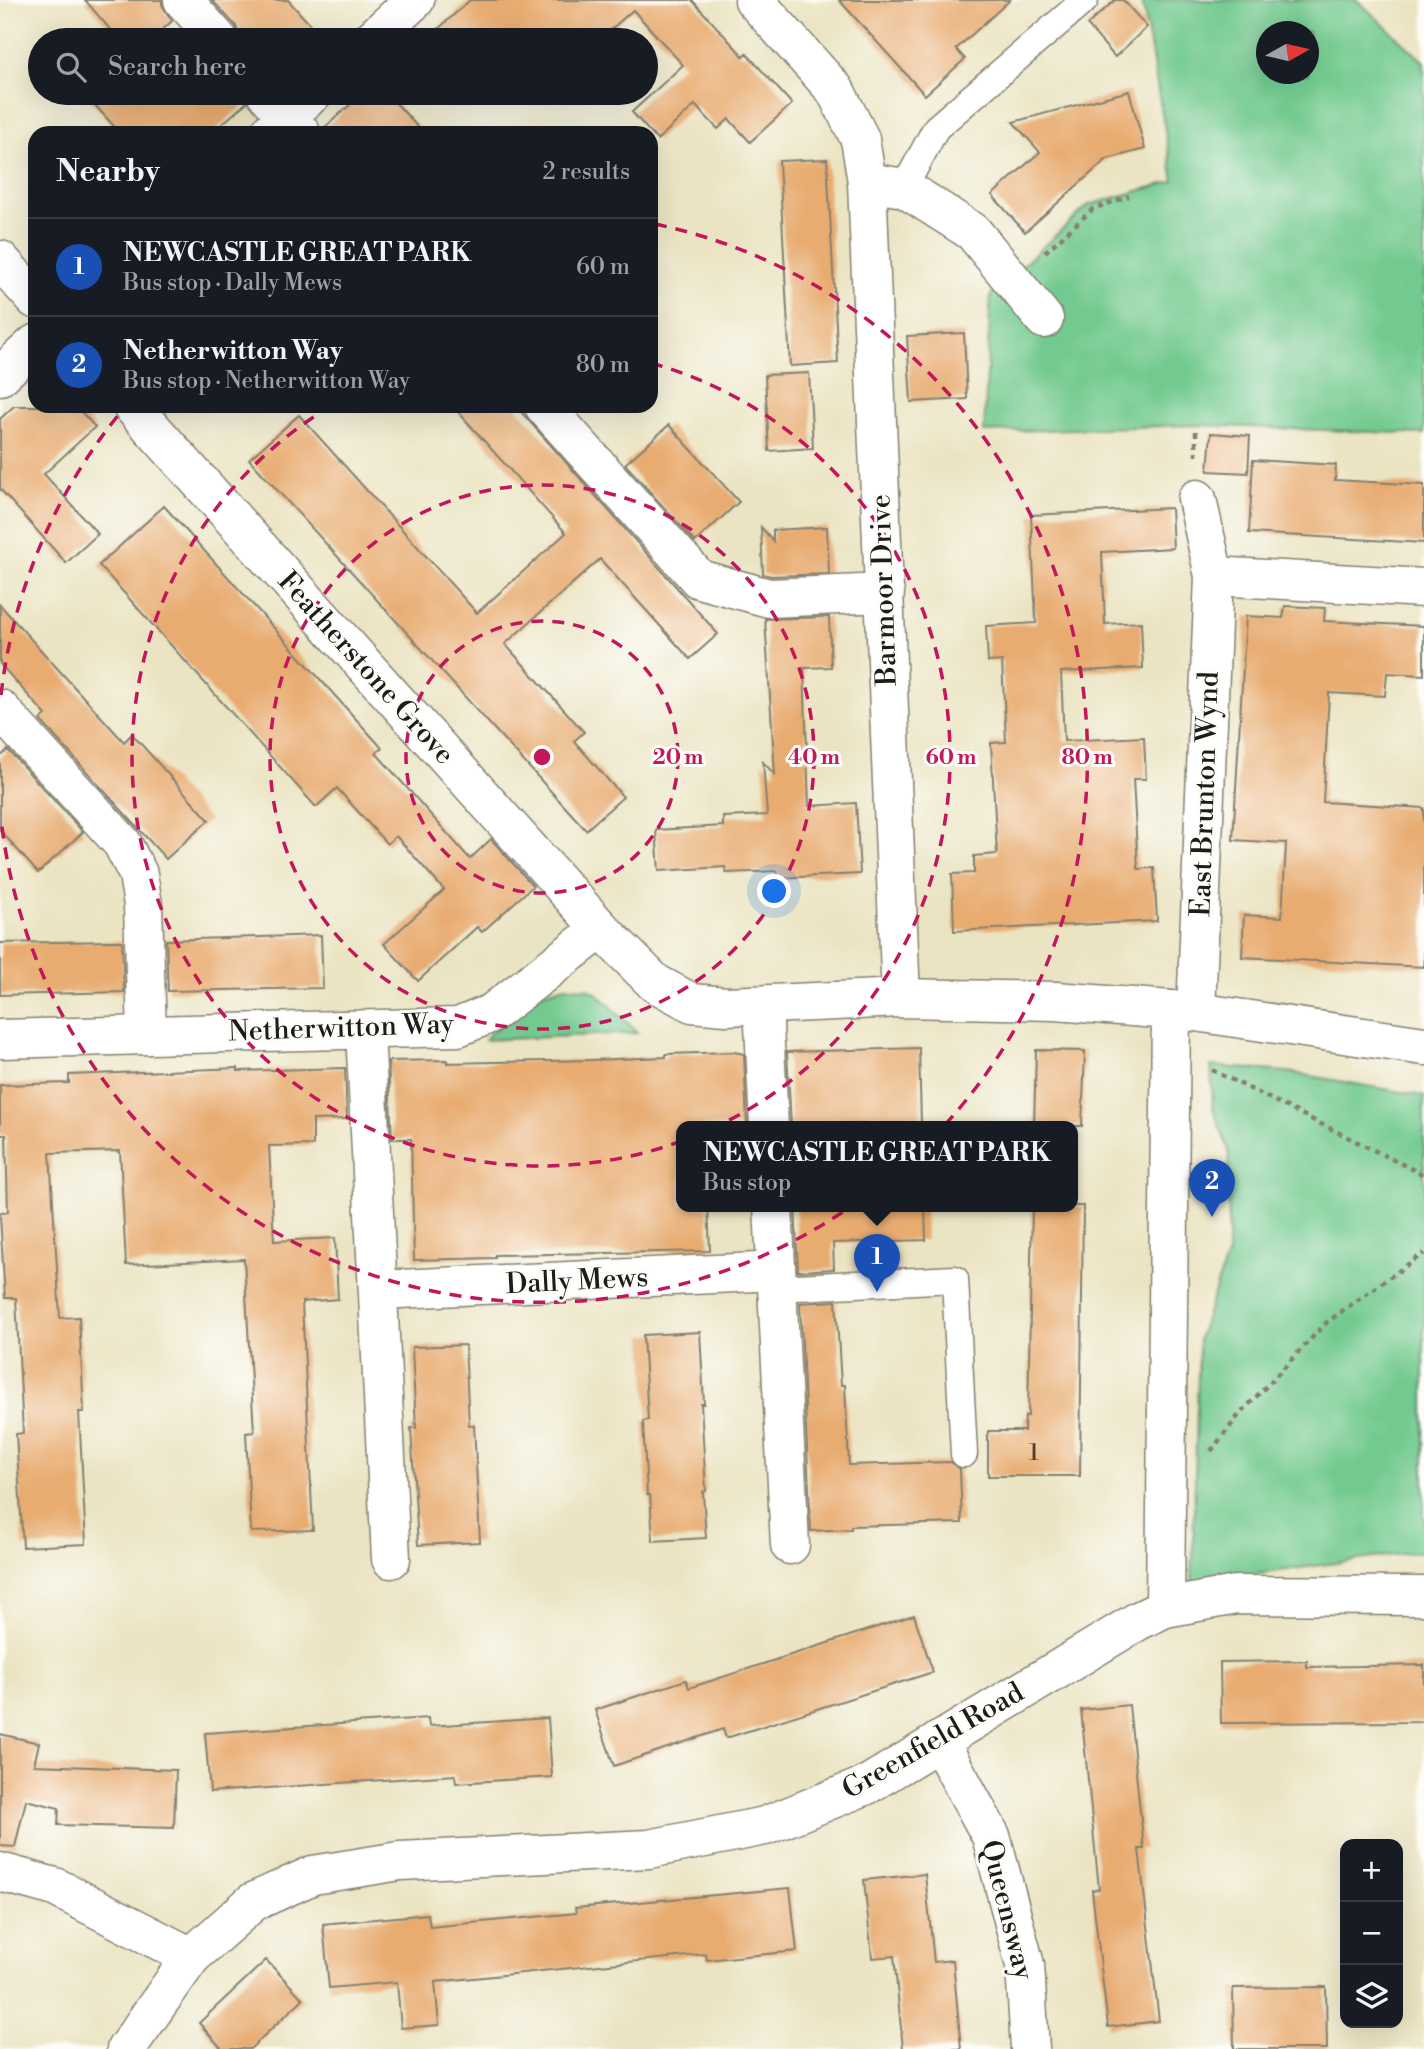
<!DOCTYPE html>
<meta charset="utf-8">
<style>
body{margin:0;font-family:"Libre Bodoni",serif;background:#20242c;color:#f1f3f6}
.controls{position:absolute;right:21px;bottom:21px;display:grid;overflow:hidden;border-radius:14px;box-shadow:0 7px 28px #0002}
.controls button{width:63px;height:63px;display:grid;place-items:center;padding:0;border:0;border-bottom:2px solid #363941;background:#171b24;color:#f1f3f6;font:35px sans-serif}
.compass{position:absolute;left:1256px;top:21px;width:63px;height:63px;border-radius:50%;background:#171b24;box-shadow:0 7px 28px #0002;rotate:82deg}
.you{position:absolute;left:775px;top:892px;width:24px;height:24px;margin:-18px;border:5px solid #fff;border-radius:50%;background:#1a73e8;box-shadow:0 0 0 10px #1a73e833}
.badge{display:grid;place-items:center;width:46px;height:46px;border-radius:50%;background:#d690ce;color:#fff;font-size:23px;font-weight:700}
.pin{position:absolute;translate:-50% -58px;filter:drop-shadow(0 2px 4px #0008)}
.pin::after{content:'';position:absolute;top:37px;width:24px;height:21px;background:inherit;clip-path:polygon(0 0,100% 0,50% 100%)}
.popup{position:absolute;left:676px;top:1121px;width:402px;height:91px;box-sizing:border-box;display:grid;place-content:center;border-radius:14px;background:#171b24;filter:drop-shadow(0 2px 5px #0005);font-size:23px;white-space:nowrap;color:#9ea1a6}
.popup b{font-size:26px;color:#f1f3f6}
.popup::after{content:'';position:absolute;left:50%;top:100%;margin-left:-14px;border:14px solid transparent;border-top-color:#171b24}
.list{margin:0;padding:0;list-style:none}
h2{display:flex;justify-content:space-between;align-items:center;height:91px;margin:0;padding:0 28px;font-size:30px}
h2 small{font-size:23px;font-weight:400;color:#9ea1a6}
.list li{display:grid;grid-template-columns:46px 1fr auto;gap:21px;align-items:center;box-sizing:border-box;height:98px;padding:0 28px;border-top:2px solid #363941}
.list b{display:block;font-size:26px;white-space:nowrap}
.list p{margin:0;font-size:23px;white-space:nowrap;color:#9ea1a6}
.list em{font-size:23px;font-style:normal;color:#9ea1a6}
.icon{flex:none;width:38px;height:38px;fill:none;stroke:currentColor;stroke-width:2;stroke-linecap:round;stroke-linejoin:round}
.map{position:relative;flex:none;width:1424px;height:2049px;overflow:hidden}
.search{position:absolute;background:#171b24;box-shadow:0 7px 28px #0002;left:28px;top:28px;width:630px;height:77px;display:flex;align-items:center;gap:18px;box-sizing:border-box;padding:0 24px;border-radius:38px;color:#9ea1a6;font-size:26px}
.panel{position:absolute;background:#171b24;box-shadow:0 7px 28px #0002;left:28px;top:126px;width:630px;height:287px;border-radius:21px}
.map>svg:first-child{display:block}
.green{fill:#73ca90;stroke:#487356;stroke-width:2;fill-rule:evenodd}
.building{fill:#e8ac71}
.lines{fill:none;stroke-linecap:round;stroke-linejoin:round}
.service-casing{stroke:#848070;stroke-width:29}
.minor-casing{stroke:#848070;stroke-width:41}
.path{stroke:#848070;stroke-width:4.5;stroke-dasharray:5 5;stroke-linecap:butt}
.service{stroke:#fff;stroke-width:26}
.minor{stroke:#fff;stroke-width:38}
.ring{fill:none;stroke:#c2185b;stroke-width:3.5;stroke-dasharray:12 9}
.labels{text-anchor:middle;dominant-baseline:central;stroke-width:6;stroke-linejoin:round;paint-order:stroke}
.number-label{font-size:24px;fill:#4f4031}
.street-label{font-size:28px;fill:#1c1c1c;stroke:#fdfcf7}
.centre{fill:#c2185b;stroke:#fdfcf7;stroke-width:3.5}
.ring-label{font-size:21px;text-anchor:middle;font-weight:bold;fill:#c2185b;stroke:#fdfcf7;stroke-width:6;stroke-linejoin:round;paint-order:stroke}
</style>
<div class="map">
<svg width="1424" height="2049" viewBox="0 0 1424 2049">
<rect width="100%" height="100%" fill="#fdfcf7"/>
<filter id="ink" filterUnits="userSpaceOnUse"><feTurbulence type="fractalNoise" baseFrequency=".0143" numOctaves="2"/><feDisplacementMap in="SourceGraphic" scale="14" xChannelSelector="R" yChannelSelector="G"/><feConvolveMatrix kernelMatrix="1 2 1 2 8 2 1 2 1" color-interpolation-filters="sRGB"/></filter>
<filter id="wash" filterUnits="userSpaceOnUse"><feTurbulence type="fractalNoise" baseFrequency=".00686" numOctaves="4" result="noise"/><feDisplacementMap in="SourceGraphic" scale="28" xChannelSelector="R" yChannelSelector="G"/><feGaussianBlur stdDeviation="1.57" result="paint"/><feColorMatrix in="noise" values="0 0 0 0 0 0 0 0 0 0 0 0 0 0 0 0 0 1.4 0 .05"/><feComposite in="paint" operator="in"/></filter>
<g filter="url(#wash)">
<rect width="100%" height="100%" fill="#ebe4c3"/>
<g class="green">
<path d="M1142 0H1357L1424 62V434L1196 425 984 432 991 294 1089 205 1174 181ZM1266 32H1308V74H1266Z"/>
<path d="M565 986 589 989 598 994 638 1033 485 1040 490 1033 540 994Z"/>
<path d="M1211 1066 1288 1072 1424 1096V1551L1192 1583 1199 1337 1228 1253 1229 1151 1213 1108Z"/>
</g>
<g id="blocks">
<g class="building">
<path d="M85 0H162V5L172 21 151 40H119Z"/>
<path d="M212 0H288L324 40H240L236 26Z"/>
<path d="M470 0H692L743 56 746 53 792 104 750 142 729 119 718 129 695 105 657 140 632 112 683 65 633 10 599 40H426Z"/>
<path d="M839 0H1010L956 49 965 59 925 95Z"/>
<path d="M1115 0H1123L1147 27 1115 57 1087 25Z"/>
<path d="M1129 91 1145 149 1107 159 1025 232 992 195 1040 152 1013 122Z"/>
<path d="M84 93H245L247 102 212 133H120Z"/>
<path d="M363 93H387L423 133H322V130Z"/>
<path d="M827 159 838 363 790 366 779 161Z"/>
<path d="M964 333 967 399 911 402 907 336Z"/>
<path d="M809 373 813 448 769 451 765 375Z"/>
<path d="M14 406H76L95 427 44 474 98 534 66 563 0 489V419Z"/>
<path d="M453 406H516L718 634 690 659 600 559 505 644 584 732 574 741 623 797 586 830 249 459 299 415 477 613 566 533Z"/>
<path d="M669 425 739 502 695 542 625 464Z"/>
<path d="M1211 433 1250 436 1248 473 1208 471Z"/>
<path d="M1253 460 1336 465 1335 480 1424 485V543L1249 533Z"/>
<path d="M164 506 382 748 376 753 470 859 491 839 533 886 482 932 477 927 418 981 384 944 444 890 396 836 387 844 337 788 316 807 99 565Z"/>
<path d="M1171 508 1173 548 1102 552 1105 624 1141 622 1143 668 1061 672 1064 741 1144 737 1146 779H1133L1138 869 1154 868 1157 921 954 931 952 874 974 873V856L997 854 991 743 1006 742 1002 661 988 662 986 626 1036 623 1031 515Z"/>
<path d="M761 527 773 541V530L827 527 829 574 771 576 763 574Z"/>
<path d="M0 605 124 742 132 734 209 820 166 859 40 720 46 715 0 664Z"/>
<path d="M1285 606 1325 608 1324 621 1424 626V675L1387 673 1385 696 1329 693 1323 802 1424 808V967L1242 957 1244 915 1282 917 1286 843 1233 840 1246 616 1283 618Z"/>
<path d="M829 617 831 667 804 668 809 806 856 803 860 874 778 878 777 871 726 873 725 867 659 871 656 830 723 826V817L767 815 763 762 775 775 765 619Z"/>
<path d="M8 750 83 832 38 873 0 830V757Z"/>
<path d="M321 935 323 988 168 991 166 940Z"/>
<path d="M113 941H122L124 992 0 995V943Z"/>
<path d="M919 1048 921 1123 791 1126 787 1052Z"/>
<path d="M1036 1050 1085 1051 1082 1126H1034Z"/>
<path d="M734 1052 744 1054 747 1126H681V1206H708L710 1251 495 1255V1258L414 1260 411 1139H392L388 1061 447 1060V1063L592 1060 666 1057V1054Z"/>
<path d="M238 1068V1071L345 1068 347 1119 313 1120V1145L269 1146 274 1241 335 1238 338 1299 302 1302 313 1530 251 1532 246 1433 254 1432 244 1259 126 1265 120 1151 50 1153 60 1318 79 1317 84 1412H79L86 1544 23 1547 16 1434 23 1433 16 1298H5L0 1217V1213L8 1212 6 1135H0V1085L69 1083V1075Z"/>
<path d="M795 1206H925L926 1240 833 1243 834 1269 798 1271Z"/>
<path d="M1032 1206H1083L1080 1476H988V1431H1024L1025 1416H1028Z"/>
<path d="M836 1301 841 1385H845L849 1465 951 1462 960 1469 962 1523 851 1526V1529L811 1531 800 1303Z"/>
<path d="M700 1332 704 1404H701L706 1491 703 1492 706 1538 653 1541 650 1495H647L643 1421 648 1420 643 1335Z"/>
<path d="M465 1345 469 1425H474L480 1542 418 1545 411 1428H416L412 1347Z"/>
<path d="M914 1615 933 1672 726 1738 723 1729 614 1766 595 1710 686 1680 689 1688Z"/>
<path d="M1307 1661V1667L1424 1665V1722L1221 1723 1220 1662Z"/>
<path d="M1129 1705 1144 1849H1139L1159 2021 1108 2027 1092 1890 1099 1889 1081 1710Z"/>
<path d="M428 1718 429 1726 548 1718 552 1777 456 1783 455 1775 210 1792 205 1733Z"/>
<path d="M0 1734 39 1743 34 1765 176 1770 174 1828 58 1825 59 1808 26 1800 15 1847 0 1846Z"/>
<path d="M925 1874 934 1962 953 1960 961 2049H903L894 1956 872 1958 864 1880Z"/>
<path d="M790 1888 797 1951 707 1960 706 1954 435 1982 439 2025 401 2028 397 1982 329 1988 323 1924 428 1914 430 1927 576 1913 575 1908Z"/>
<path d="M266 1960 303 1999 250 2049H222L199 2023Z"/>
<path d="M1326 1987 1327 2049H1234L1233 1988Z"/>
</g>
</g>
</g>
<g filter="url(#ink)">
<use href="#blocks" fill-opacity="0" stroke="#848070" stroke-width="2"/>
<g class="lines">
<g class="service-casing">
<g id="service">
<path d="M904 188 936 128 1085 0"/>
<path d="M777 1288 955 1279 964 1454"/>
</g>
</g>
<g class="minor-casing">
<g id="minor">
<path d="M183 0 219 40"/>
<path d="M754 0 835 90 860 139 867 182 901 998"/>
<path d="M371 40 415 0"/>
<path d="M266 93 301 133"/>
<path d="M269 133 313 93"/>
<path d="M867 182 904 188 973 232 1044 319"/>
<path d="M0 260 35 299"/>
<path d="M0 376 35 344"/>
<path d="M132 406 601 929 655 983 692 1003 726 1006 901 998 1056 1001 1196 1012 1424 1046"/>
<path d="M544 406 699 579 769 598 885 593"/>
<path d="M1214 576 1424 588"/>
<path d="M0 709 122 843 138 874 143 905 147 1035"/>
<path d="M763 1005 769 1126"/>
<path d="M1196 1012 1214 576 1197 499"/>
<path d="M365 1030 391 1559"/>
<path d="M0 1039 458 1027 492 1013 601 929"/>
<path d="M773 1206 790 1545"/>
<path d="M378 1290 776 1271"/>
<path d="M1165 1608 1171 1010"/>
<path d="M939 1741 991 1836 1025 1965 1030 2049"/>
<path d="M0 1872 55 1887 191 1957"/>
<path d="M126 2049 191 1957 253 1902 313 1875 400 1861 649 1849 765 1826 867 1785 1138 1621 1165 1608 1236 1595 1424 1596"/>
</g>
</g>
<g class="path">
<path d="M1045 252 1093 209 1129 196"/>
<path d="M1196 431V457"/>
<path d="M1212 1070 1424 1175"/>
<path d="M1211 1451 1239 1415 1327 1322 1424 1253"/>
</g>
<use href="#service" class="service"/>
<use href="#minor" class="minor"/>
</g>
</g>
<g class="ring">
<circle cx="542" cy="757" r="136"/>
<circle cx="542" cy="757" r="272"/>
<path d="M651 363A409 409 0 1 1 331 406"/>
<path d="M1 695A545 545 0 0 1 125 407M655 224A545 545 0 1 1 1 819"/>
</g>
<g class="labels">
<g class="number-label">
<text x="1034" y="1453">1</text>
</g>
<g class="street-label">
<text transform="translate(884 590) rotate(-92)">Barmoor Drive</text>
<text transform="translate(366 668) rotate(48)">Featherstone Grove</text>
<text transform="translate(1205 794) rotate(-88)">East Brunton Wynd</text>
<text transform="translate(341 1028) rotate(-2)">Netherwitton Way</text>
<text transform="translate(577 1281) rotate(-3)">Dally Mews</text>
<text transform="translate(933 1741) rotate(-30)">Greenfield Road</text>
<text transform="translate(1007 1910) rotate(76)">Queensway</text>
</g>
</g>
<circle cx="542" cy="757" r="10" class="centre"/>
<g class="ring-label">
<text x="678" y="764">20 m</text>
<text x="814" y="764">40 m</text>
<text x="951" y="764">60 m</text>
<text x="1087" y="764">80 m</text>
</g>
</svg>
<div class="controls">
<button>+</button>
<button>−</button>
<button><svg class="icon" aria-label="layers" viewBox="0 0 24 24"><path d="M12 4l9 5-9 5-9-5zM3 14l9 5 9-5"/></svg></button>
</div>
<svg class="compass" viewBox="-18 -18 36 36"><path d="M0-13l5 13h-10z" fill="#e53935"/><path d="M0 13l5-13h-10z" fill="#9ea1a6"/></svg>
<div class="you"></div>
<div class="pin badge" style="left:877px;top:1292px;background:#1a4fb4">1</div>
<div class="popup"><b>NEWCASTLE GREAT PARK</b>Bus stop</div>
<div class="pin badge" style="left:1212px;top:1217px;background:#1a4fb4">2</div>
<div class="search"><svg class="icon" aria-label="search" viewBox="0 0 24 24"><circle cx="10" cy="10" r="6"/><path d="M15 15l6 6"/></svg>Search here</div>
<section class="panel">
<h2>Nearby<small>2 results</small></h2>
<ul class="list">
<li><span class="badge" style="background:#1a4fb4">1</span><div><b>NEWCASTLE GREAT PARK</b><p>Bus stop · Dally Mews</p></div><em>60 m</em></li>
<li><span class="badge" style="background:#1a4fb4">2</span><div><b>Netherwitton Way</b><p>Bus stop · Netherwitton Way</p></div><em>80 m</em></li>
</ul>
</section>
</div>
